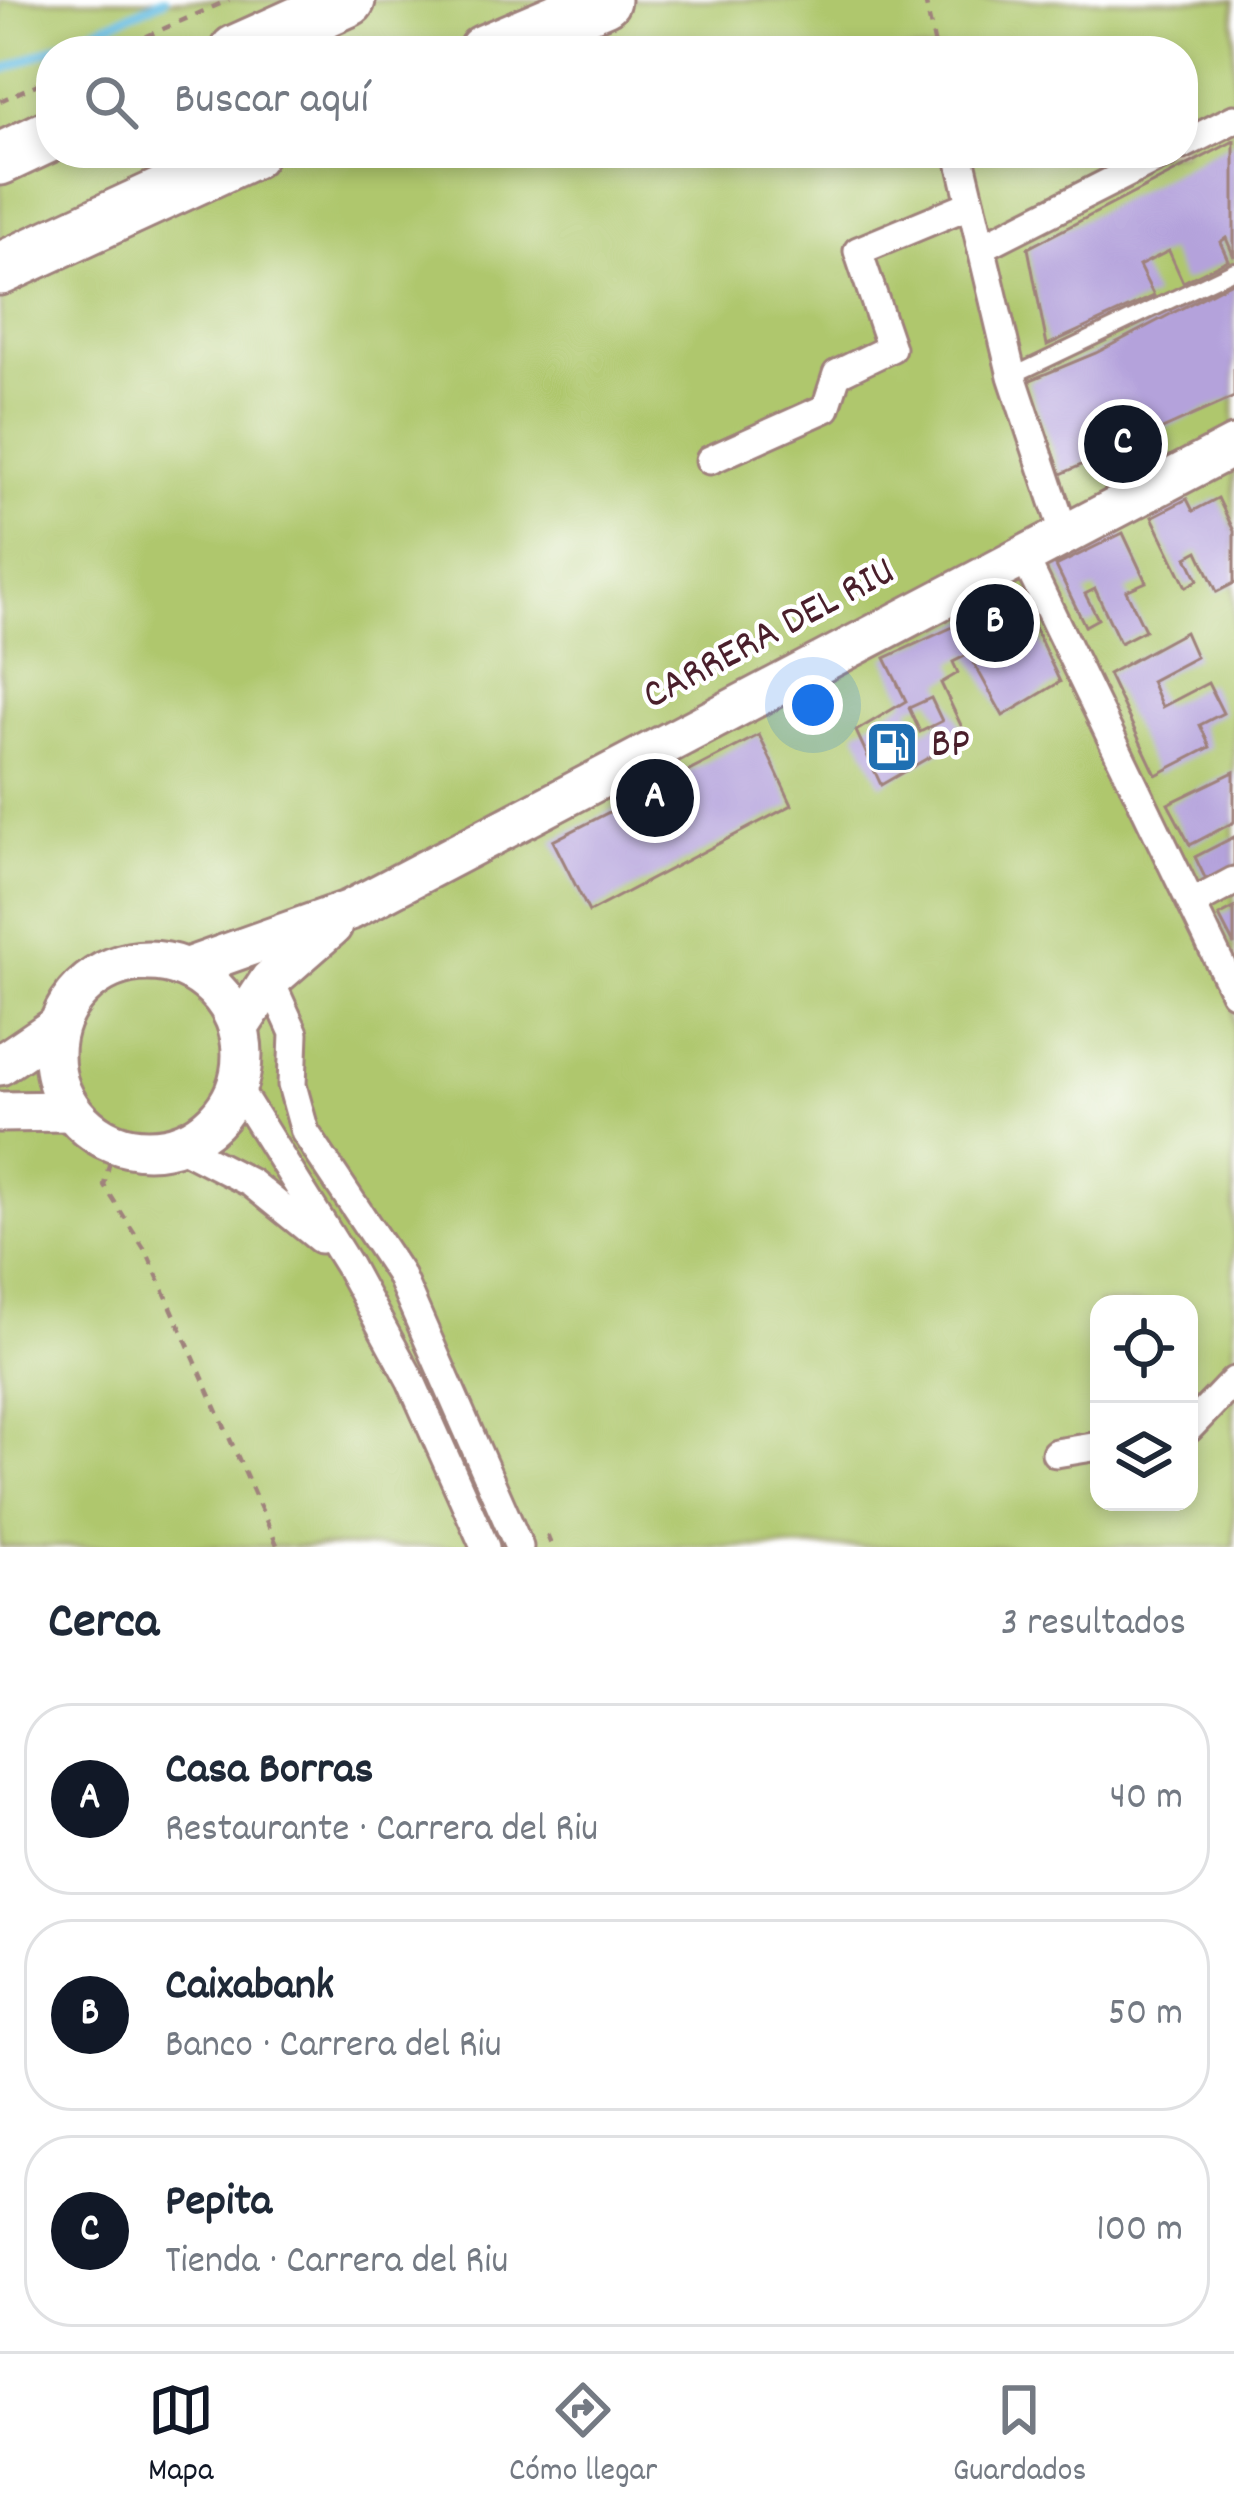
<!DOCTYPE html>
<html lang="es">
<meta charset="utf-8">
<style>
body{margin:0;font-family:Dekko,sans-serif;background:#f6f6f7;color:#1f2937}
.controls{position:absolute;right:36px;bottom:36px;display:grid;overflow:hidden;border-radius:24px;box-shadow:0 6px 18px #0003}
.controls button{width:108px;height:108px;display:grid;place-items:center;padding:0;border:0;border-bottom:3px solid #e0e1e3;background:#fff;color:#1f2937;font:60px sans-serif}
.you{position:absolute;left:813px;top:705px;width:42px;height:42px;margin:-30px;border:9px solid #fff;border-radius:50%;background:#1a73e8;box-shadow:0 0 0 18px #1a73e833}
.badge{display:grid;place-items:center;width:78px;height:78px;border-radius:50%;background:#111827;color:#fff;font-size:39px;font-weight:700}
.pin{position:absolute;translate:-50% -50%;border:6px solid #fff;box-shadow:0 3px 12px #0006}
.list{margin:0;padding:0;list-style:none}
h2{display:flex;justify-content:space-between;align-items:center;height:156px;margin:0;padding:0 48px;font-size:51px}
h2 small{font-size:39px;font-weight:400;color:#747a83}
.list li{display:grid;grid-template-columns:78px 1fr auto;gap:36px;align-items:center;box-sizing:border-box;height:192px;margin:0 24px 24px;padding:0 24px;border:3px solid #e0e1e3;border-radius:48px}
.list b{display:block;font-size:45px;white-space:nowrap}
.list p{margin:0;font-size:39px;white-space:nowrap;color:#747a83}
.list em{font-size:39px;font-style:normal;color:#747a83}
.icon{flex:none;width:66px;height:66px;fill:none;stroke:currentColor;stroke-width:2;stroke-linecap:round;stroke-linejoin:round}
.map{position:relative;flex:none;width:1234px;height:1547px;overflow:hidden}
.search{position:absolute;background:#fff;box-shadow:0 6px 18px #0003;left:36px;right:36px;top:36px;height:132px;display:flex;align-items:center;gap:30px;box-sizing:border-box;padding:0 42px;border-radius:48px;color:#747a83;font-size:45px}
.sheet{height:804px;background:#fff}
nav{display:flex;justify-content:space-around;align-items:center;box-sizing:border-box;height:168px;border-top:3px solid #e0e1e3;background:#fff;font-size:33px;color:#747a83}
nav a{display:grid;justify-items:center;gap:6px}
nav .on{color:#111827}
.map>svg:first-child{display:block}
.green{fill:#afc76d;stroke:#7c734c;stroke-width:3;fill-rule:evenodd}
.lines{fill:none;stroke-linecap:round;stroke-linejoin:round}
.stream{stroke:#66bde3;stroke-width:9}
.building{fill:#b4a2db;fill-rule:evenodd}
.lane-casing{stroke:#9f827c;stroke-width:20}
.street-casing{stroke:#9f827c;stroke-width:33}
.secondary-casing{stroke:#9f827c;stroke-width:45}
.highway-casing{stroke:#9f827c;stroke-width:57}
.path{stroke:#9f827c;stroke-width:4.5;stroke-dasharray:9 9;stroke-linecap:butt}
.lane{stroke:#fff;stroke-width:14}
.street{stroke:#fff;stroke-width:27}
.secondary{stroke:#fff;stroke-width:39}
.highway{stroke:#fff;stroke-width:51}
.labels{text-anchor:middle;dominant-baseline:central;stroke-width:9;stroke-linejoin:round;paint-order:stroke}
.street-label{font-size:42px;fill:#4a1f2b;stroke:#fff}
.poi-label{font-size:42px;fill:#4a1f2b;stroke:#fff;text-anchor:start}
</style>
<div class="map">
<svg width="1234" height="1547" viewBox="0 0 1234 1547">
<rect width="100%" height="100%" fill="#fff"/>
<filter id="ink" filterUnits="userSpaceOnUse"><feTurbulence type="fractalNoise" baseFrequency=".00833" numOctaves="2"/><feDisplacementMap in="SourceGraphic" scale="24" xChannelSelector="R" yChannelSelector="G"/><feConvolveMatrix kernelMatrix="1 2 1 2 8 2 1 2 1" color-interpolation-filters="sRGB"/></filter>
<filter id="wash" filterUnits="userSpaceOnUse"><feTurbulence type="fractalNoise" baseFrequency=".004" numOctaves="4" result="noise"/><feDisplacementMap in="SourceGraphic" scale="48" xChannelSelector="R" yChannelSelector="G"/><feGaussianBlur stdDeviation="2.7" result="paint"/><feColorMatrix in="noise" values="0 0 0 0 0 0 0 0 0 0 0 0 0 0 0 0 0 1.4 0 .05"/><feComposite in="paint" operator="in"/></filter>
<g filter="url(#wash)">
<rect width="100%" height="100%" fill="#f4e5cd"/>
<path class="green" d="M0 0H1234V1547H0ZM51 51H1183V153H51ZM1099 1304H1189V1502H1099Z"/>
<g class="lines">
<path class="stream" d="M0 71 164 0"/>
</g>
<g id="blocks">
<g class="building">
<path d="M1234 141V257L1226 238 1220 242 1228 260 1183 282 1169 251 1139 266 1154 296 1047 345 1028 248Z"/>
<path d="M1234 281V397L1061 474 1028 381 1096 353Z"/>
<path d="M1218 498 1234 531V583L1217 592 1198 551 1187 557 1198 580 1186 587 1152 517 1187 499 1193 511Z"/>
<path d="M1123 533 1146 582 1126 591 1145 630 1120 643 1095 589 1085 594 1098 619 1085 626 1056 566Z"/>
<path d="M1012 600 1023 603 1060 682 1003 716 969 654 953 662 958 673 941 683 966 736 881 785 856 731 906 701 885 658ZM931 698 942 721 920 732 909 708Z"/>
<path d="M1185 632 1196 657 1151 681 1162 707 1208 683 1223 713 1200 725 1210 747 1156 775 1108 674Z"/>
<path d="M759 735 792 805 589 912 553 841Z"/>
<path d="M1234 772V822L1190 845 1168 804Z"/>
<path d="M1234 837V868L1207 882 1195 857Z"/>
<path d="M1234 908V945L1219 916Z"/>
</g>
</g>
</g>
<g filter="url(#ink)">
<use href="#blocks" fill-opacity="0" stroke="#9f827c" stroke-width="3"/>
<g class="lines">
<g class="lane-casing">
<path id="lane" d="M1012 376 1234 270"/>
</g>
<g class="street-casing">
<g id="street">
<path d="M1183 145 1234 119"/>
<path d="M959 153 1012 376 1065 535"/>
<path d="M982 247 1167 153"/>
<path d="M710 460 826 408 837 374 891 348 858 251 971 204"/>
<path d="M1024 557 1234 992"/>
<path d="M1193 903 1234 881"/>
<path d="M270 980 294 1033 292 1085 305 1132 399 1273 519 1547"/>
<path d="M238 1089 348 1265 411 1381 485 1547"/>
<path d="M179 1146 251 1183 320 1239"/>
<path d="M1189 1428 1234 1381"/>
<path d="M1056 1453 1099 1446"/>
</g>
</g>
<g class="secondary-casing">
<g id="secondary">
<circle cx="148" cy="1055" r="94"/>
<path d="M187 968 350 910 1234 446"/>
<path d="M239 1027 270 980 332 926"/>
<path d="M0 1065 56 1027"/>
<path d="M0 1112 69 1111"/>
</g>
</g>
<g class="highway-casing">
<g id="highway">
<path d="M236 51 349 0"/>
<path d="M484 51 604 0"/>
<path d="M0 159 51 135"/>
<path d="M0 269 251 153"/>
</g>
</g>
<g class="path">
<path d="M925 0 936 51"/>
<path d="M113 51 229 0"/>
<path d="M0 101 51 78"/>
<path d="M114 1145 104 1185 147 1253 278 1547"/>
<path d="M547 1535 552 1547"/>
</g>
<use href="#lane" class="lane"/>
<use href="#street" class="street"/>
<use href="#secondary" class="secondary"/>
<use href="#highway" class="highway"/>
</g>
</g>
<defs>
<g id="fuel-square" transform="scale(2.7)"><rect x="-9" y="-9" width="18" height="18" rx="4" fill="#1f6fb2" stroke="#fff"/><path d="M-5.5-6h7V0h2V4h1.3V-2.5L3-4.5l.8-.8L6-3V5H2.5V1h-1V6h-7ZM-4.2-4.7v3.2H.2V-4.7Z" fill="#fff"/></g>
</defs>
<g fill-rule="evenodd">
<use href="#fuel-square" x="892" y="747"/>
</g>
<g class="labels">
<g class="street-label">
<text transform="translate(770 636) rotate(-28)">CARRERA DEL RIU</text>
</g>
<g class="poi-label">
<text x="931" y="747">BP</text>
</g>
</g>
</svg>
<div class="controls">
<button><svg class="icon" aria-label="locate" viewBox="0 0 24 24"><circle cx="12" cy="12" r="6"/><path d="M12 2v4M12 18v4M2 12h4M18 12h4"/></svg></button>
<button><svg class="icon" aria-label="layers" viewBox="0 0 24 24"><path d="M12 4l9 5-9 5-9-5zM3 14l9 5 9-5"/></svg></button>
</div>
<div class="you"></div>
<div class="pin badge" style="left:655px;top:798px">A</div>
<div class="pin badge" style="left:995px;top:623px">B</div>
<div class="pin badge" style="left:1123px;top:444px">C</div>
<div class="search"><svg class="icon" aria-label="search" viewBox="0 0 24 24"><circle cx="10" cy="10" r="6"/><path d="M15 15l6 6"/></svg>Buscar aquí</div>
</div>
<section class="sheet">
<h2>Cerca<small>3 resultados</small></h2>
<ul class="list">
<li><span class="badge">A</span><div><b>Casa Borras</b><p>Restaurante · Carrera del Riu</p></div><em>40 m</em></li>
<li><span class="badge">B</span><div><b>Caixabank</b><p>Banco · Carrera del Riu</p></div><em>50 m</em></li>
<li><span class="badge">C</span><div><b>Pepita</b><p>Tienda · Carrera del Riu</p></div><em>100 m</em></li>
</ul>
</section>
<nav>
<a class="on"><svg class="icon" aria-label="map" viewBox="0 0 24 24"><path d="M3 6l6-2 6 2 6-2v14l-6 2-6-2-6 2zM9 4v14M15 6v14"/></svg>Mapa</a>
<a><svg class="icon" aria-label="directions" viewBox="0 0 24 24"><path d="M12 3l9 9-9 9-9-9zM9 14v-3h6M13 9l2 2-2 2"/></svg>Cómo llegar</a>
<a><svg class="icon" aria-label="saved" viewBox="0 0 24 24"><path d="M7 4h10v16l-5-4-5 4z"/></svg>Guardados</a>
</nav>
